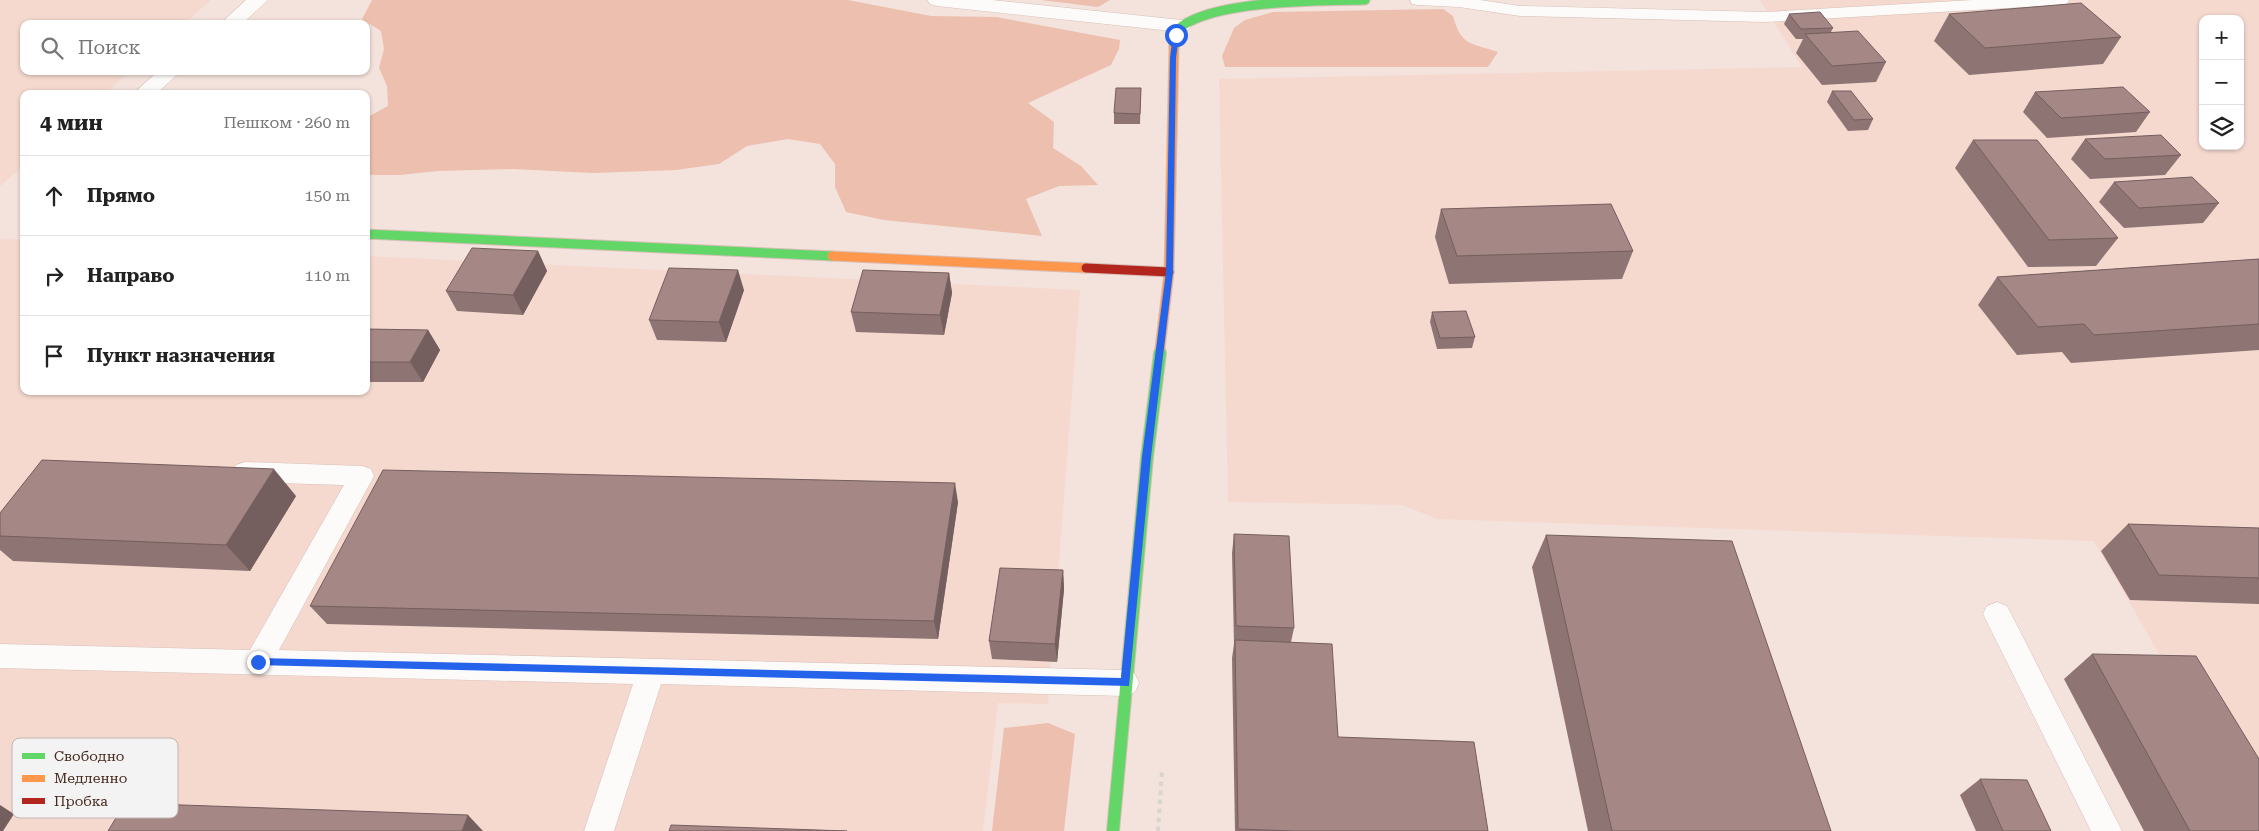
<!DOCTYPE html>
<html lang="ru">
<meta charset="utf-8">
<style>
body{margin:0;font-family:"Roboto Serif",serif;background:#f6f6f6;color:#222}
.controls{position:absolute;right:15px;top:15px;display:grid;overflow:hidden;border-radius:10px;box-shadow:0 1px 4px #0004}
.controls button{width:45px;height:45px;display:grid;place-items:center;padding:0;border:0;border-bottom:1px solid #e0e0e0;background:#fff;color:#222;font:25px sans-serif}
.stop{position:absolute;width:15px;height:15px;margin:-11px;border:4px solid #2563eb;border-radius:50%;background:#fff}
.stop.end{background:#2563eb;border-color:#fff;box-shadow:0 1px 5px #0008}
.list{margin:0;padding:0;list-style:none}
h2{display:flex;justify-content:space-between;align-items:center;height:65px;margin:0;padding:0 20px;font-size:21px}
h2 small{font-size:16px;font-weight:400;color:#767676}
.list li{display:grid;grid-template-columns:32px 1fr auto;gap:15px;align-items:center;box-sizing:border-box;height:80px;padding:0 20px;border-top:1px solid #e0e0e0}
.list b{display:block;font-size:19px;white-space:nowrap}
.list em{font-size:16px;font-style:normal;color:#767676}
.icon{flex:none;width:28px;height:28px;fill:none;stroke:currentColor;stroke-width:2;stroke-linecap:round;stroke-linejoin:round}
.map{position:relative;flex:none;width:2259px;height:831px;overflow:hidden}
.search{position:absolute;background:#fff;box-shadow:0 1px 4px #0004;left:20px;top:20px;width:350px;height:55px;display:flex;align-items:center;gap:12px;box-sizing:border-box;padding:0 18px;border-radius:10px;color:#767676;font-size:19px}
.panel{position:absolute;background:#fff;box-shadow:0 1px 4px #0004;left:20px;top:90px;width:350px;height:305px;border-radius:10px}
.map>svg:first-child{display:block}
.built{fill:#f5d9cf;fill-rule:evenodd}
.green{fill:#edbfae}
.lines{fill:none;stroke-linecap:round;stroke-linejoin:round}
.lane-casing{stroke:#d6bfb7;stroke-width:1}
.street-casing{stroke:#d6bfb7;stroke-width:1}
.fast-far1-casing{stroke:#d6bfb7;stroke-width:11}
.fast-casing{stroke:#d6bfb7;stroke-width:14}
.slow-casing{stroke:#d6bfb7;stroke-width:11}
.jam-casing{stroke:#d6bfb7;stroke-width:11}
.path{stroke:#d9d3d1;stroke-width:4;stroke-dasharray:4.5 4.5;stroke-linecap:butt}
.lane{fill:#fdfbfa;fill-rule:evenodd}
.street{fill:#fdfbfa;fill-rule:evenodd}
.fast-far1{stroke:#63d668;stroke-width:9}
.fast{stroke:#63d668;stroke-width:12}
.slow{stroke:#ff974d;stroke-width:9}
.jam{stroke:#b3261e;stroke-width:9}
.wall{fill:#8e7473}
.shaded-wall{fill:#745e5e}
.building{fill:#a58786;stroke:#745e5e}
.route{fill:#2563eb}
.key{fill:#f3f3f3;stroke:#bfb6b2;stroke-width:1}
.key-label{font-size:14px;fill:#46281c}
</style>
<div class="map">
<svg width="2259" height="831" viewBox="0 0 2259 831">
<rect width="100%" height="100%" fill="#f4e2dc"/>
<g class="built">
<path d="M0 0H211L184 24H24V71H130L105 94H24V165L0 186Z"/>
<path d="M1760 0H2259V827L2094 541 1437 519 1402 505 1228 502 1219 79 1802 67ZM2203 19H2240V146H2203Z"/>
<path d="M0 239 24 240V391H366V256L1080 290 1057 588 1064 589 1057 662H1051L1048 704 998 703 983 831H0Z"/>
</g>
<g class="green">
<path d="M372 0H848L931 16 996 17 1120 40 1119 49 1111 65 1028 103 1054 122 1053 148 1081 166 1098 185 1059 186 1026 199 1042 236 884 220 846 212 835 187V164L820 144 788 139 747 146 719 164 676 170 594 173 513 169 438 171 399 175H366V118L388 106 387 86 379 68 384 49 381 31 362 19Z"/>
<path d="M1041 0H1110L1098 7Z"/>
<path d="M1443 9 1453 16C1461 46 1471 43 1498 52L1488 67H1225L1222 56 1234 28 1245 20 1273 12Z"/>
<path d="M1048 723 1075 734 1064 831H992L1004 728Z"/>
</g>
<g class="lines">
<g class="lane-casing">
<g id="lane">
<path d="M1410 0H1480L1520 6 1765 12 1973 0H2069L2067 4 2061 5 1765 22 1520 16 1459 7 1418 5 1412 4Z"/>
<path d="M245 462 362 466 371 469 374 476 279 650 1125 670 1135 674 1139 683 1135 692 1125 696 661 684 614 831H584L633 684 0 668V644L250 650 344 485 245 482 236 479 233 472 236 465Z"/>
<path d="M1997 602 2007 606 2122 831H2091L1983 614 1987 606Z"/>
</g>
</g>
<g class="street-casing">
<g id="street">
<path d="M246 0H268L242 24H220Z"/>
<path d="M927 0H992L1181 20 1188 22 1191 26 1188 30 1181 32 937 6 930 4Z"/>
<path d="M158 71H181L156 94H133Z"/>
</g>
</g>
<g class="fast-far1-casing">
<g id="fast-far1">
<path d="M1174 47C1175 40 1176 31 1182 26 1220 0 1318 1 1365 0"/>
<path d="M366 234 832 256"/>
<path d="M1159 354 1160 349"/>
</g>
</g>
<g class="fast-casing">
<path id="fast" d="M1113 831 1147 457 1160 353"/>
</g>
<g class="slow-casing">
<g id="slow">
<path d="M832 256 1086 268"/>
<path d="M1160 349 1169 272 1174 47"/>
</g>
</g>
<g class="jam-casing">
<path id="jam" d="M1086 268 1169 272"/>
</g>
<path class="path" d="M1158 831 1162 771"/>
<use href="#lane" class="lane"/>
<use href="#street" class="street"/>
<use href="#fast-far1" class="fast-far1"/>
<use href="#fast" class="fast"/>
<use href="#slow" class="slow"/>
<use href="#jam" class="jam"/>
</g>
<g class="wall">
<path d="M1789 14 1833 28 1831 32 1886 62 1876 82 1822 85 1796 53 1803 39H1796L1784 24Z"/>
<path d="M1949 14 2121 37 2103 64 1969 75 1934 41Z"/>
<path d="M1141 88 1140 124H1114V113Z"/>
<path d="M1832 91 1873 119 1868 130 1848 131 1827 102Z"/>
<path d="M2035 92 2150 112 2136 132 2047 138 2023 112Z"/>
<path d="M2085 139 2181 155 2165 175 2090 179 2071 159Z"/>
<path d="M1973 140 2118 238 2096 266 2028 267 1955 168Z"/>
<path d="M2114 182 2219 203 2203 223 2124 228 2099 202Z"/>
<path d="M1441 209 1633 251 1622 279 1449 284 1435 237Z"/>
<path d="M538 251 547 271 523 315 457 311 446 291Z"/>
<path d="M2259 259V350L2071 363 2062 352 2017 355 1978 305 1997 277Z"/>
<path d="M949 273 952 293 944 335 856 332 851 312Z"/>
<path d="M744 290 726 342 657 340 649 320Z"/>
<path d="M1432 312 1475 337 1472 348 1437 349 1430 322Z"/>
<path d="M366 329 428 330 440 350 423 382H366Z"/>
<path d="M296 496 250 571 13 561 0 550V513Z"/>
<path d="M958 502 938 639 327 624 310 606Z"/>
<path d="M2128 524 2259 528V604L2130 600 2101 551Z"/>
<path d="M1234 534 1294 628 1291 642 1338 737 1488 831H1235L1232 658 1234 644 1232 553Z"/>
<path d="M1546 535 1831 831H1588L1532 567Z"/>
<path d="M1063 570 1064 589 1057 662 992 659 989 641Z"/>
<path d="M2092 654 2259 831H2144L2064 679Z"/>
<path d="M1980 779 2051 831H1976L1960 795Z"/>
</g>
<g class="shaded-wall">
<path d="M538 251 547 271 523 315 513 295Z"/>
<path d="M738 270 744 290 726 342 719 322Z"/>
<path d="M949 273 952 293 944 335 940 315Z"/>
<path d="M428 330 440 350 423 382 410 362Z"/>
<path d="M274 469 296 496 250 571 226 545Z"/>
<path d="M955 483 958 502 938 639 934 621Z"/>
<path d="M1063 570 1064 589 1057 662 1055 644Z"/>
<path d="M0 805 14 814 3 831H0Z"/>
<path d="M468 815 483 831H462Z"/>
</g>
<g class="building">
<path d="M2081 3 2121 37 1985 48 1949 14Z"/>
<path d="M1820 12 1833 28 1801 29 1789 14Z"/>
<path d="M1858 31 1886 62 1832 66 1805 34Z"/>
<path d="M2123 87 2150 112 2061 118 2035 92Z"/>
<path d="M1116 88H1141L1140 114 1114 113Z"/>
<path d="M1832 91H1851L1873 119 1854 120Z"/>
<path d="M2161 135 2181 155 2105 159 2085 139Z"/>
<path d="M1973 140H2037L2118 238 2049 240Z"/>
<path d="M2192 177 2219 203 2139 208 2114 182Z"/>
<path d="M1611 204 1633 251 1457 256 1441 209Z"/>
<path d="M472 248 538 251 513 295 446 291Z"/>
<path d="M2259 259V324L2094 335 2084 324 2038 327 1997 277Z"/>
<path d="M669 268 738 270 719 322 649 320Z"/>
<path d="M863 270 949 273 940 315 851 312Z"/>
<path d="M1466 311 1475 337 1440 338 1432 312Z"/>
<path d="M366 329 428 330 410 362H366Z"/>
<path d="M42 460 274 469 226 545 0 536V513Z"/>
<path d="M383 470 955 483 934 621 310 606Z"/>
<path d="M2128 524 2259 528V578L2159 575Z"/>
<path d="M1234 534 1289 536 1294 628 1236 626Z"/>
<path d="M1546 535 1732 541 1831 831H1612Z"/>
<path d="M1000 568 1063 570 1055 644 989 641Z"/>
<path d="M1235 640 1332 644 1338 737 1474 742 1488 831H1293L1238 829Z"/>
<path d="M2092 654 2196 656 2259 759V831H2190Z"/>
<path d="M1980 779 2027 780 2051 831H2003Z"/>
<path d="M125 803 468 815 462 831H108Z"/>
<path d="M671 825 847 831H669Z"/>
</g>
<path class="route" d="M1176 33 1179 35 1176 58 1173 272 1151 457 1129 686 255 665 253 662 258 658 1121 678 1142 457 1166 272 1170 58 1173 35Z"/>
<rect x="12" y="738" width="166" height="80" rx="8" class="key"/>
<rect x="22" y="753" width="23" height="6" fill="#63d668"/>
<rect x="22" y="775" width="23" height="7" fill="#ff974d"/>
<rect x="22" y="798" width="23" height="6" fill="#b3261e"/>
<g class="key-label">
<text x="54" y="761">Свободно</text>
<text x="54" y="783">Медленно</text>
<text x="54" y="806">Пробка</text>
</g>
</svg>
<div class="controls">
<button>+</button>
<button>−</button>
<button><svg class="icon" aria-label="layers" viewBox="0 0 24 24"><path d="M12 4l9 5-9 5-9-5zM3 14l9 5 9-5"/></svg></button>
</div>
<div class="stop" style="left:1176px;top:35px"></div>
<div class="stop end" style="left:258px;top:662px"></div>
<div class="search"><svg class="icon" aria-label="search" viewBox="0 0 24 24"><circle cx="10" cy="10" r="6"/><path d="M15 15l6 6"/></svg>Поиск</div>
<section class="panel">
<h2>4 мин<small>Пешком · 260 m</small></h2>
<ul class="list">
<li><svg class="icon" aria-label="ahead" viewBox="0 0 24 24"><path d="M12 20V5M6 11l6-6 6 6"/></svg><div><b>Прямо</b></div><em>150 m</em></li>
<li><svg class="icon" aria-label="right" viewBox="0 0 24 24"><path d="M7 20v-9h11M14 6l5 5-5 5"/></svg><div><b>Направо</b></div><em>110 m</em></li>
<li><svg class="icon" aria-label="arrive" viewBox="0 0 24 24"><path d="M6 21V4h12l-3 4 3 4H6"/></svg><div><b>Пункт назначения</b></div></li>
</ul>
</section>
</div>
